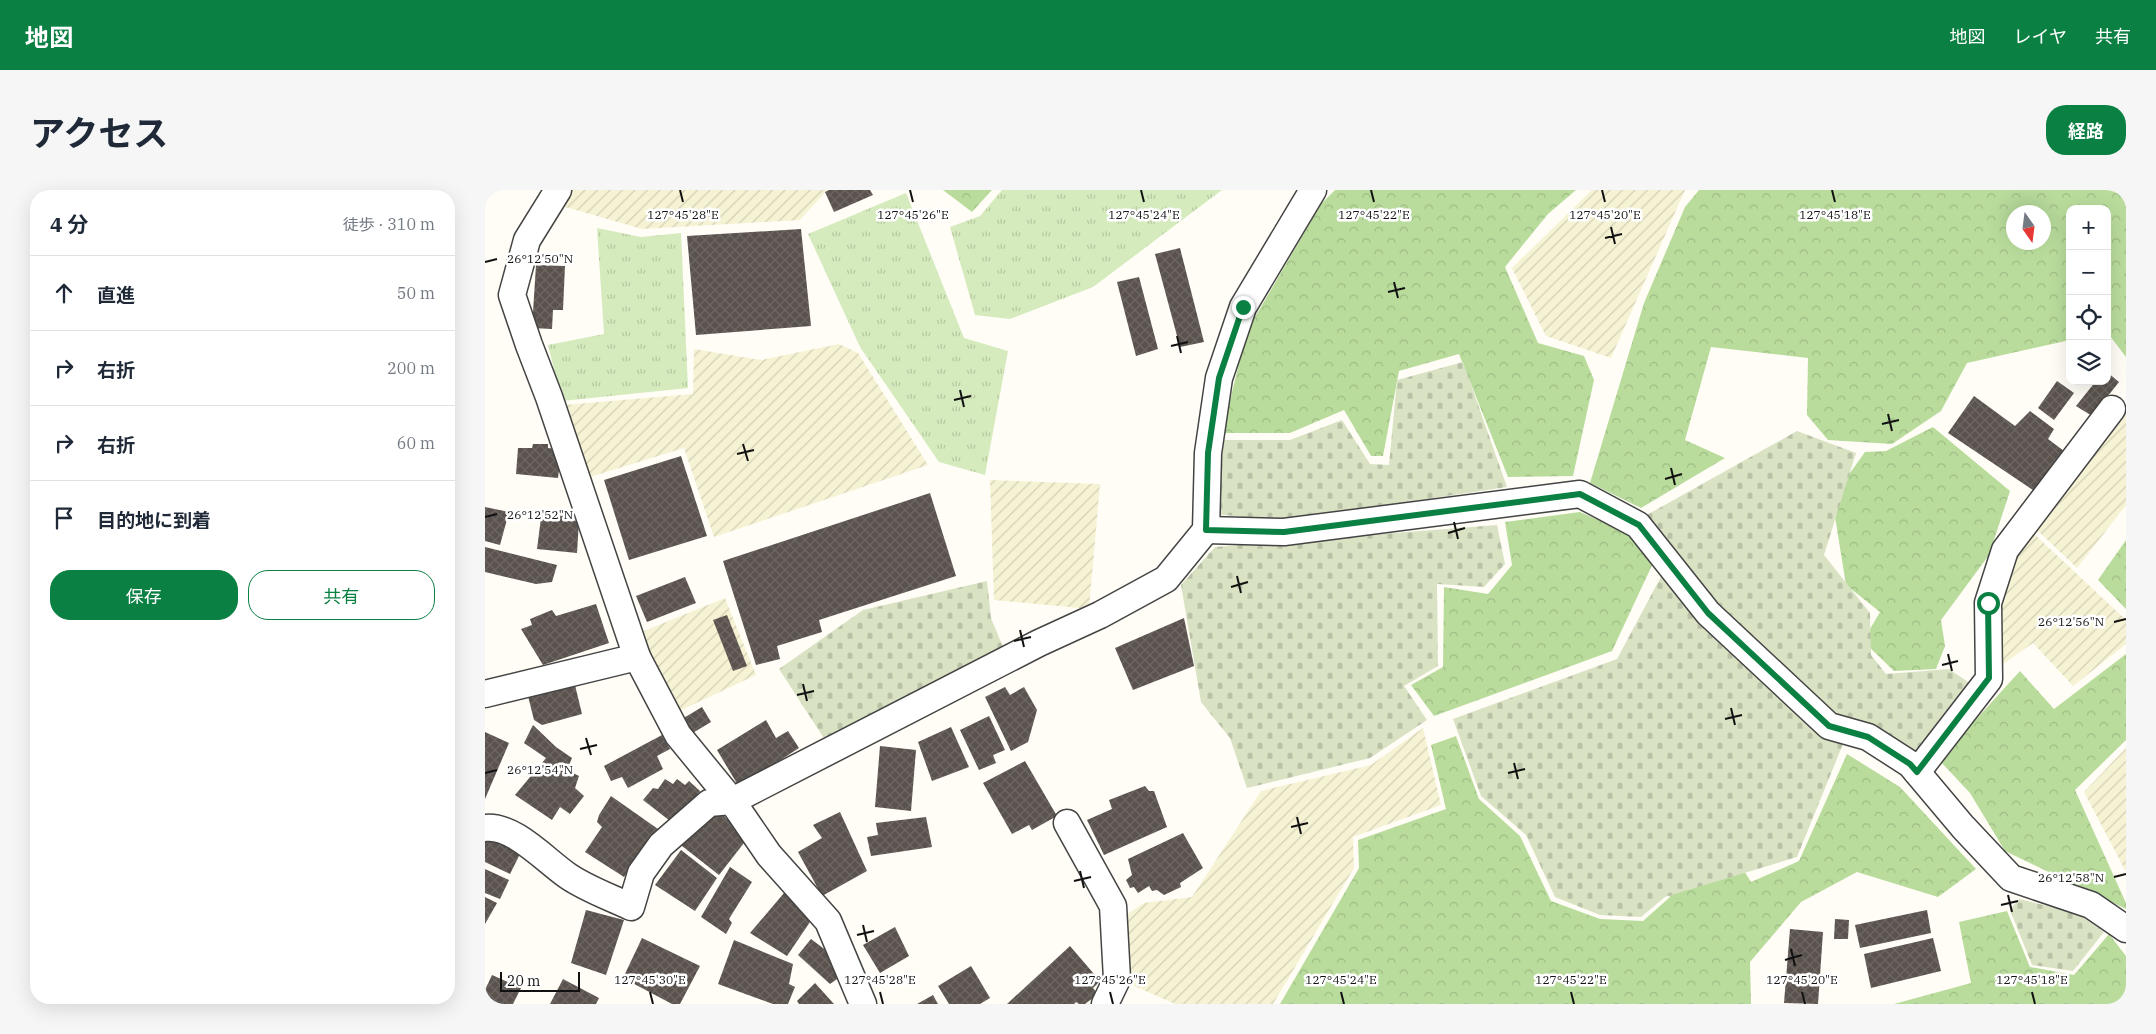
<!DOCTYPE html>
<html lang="ja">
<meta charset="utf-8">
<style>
body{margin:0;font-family:"IBM Plex Serif","Noto Sans JP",serif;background:#f6f6f7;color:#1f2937}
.controls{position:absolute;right:15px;top:15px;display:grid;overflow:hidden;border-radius:10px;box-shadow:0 5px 20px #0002}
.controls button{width:45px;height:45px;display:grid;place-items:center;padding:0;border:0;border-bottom:1px solid #e0e1e3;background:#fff;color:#1f2937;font:25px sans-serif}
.compass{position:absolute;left:1521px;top:15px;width:45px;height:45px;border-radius:50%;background:#fff;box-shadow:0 5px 20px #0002;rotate:166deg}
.scale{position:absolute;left:15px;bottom:12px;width:80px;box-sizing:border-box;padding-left:5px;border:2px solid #111;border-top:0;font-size:14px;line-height:18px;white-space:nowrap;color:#111;-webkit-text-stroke:4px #fff;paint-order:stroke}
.stop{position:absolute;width:15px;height:15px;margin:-11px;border:4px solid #0b8043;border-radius:50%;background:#fff}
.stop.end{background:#0b8043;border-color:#fff;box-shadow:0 1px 5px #0008}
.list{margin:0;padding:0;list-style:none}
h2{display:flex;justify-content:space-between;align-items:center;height:65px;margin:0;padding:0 20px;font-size:21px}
h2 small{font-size:16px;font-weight:400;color:#747a83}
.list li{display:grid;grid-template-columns:32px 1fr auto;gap:15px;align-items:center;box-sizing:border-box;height:75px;padding:0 20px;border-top:1px solid #e0e1e3}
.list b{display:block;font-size:19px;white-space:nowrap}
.list em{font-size:16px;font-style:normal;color:#747a83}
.actions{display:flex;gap:10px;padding:15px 20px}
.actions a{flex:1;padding:11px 0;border:1px solid #0b8043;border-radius:20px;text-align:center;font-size:18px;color:#0b8043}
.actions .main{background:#0b8043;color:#fff}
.icon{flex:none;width:28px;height:28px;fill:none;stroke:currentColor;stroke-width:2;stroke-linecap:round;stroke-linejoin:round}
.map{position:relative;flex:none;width:1641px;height:814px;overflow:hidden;border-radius:20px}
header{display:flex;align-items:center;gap:30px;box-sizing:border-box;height:70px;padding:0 25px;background:#0b8043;color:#fff}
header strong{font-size:24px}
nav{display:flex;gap:28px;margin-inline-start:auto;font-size:18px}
.intro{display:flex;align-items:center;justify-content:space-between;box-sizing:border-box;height:120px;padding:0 30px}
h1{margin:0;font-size:35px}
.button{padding:12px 22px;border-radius:20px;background:#0b8043;color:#fff;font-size:18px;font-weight:700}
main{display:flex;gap:30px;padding:0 30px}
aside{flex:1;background:#fff;border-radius:20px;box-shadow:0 5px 20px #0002}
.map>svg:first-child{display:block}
.farmland{fill:url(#farmland-furrows)}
.grass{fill:url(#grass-tufts)}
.forest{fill:url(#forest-crowns);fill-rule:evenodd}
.cemetery{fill:url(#cemetery-stones)}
.building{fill:url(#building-cross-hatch)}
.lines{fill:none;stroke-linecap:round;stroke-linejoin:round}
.minor-casing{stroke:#444;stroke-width:29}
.minor{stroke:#fff;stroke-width:26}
.route{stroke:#0b8043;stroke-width:6}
.ticks{fill:none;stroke:#111;stroke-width:2}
.ticks-label{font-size:12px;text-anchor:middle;fill:#111;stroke:#fff;stroke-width:5;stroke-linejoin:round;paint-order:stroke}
</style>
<header>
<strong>地図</strong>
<nav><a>地図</a><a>レイヤ</a><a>共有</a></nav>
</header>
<div class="intro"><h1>アクセス</h1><a class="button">経路</a></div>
<main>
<aside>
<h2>4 分<small>徒歩 · 310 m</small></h2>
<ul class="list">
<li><svg class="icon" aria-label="ahead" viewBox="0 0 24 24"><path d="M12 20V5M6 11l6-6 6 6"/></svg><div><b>直進</b></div><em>50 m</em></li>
<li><svg class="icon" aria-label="right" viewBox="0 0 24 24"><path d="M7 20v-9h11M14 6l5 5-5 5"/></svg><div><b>右折</b></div><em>200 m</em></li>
<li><svg class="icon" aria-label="right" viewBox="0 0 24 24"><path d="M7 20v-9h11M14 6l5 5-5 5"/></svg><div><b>右折</b></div><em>60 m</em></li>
<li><svg class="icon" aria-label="arrive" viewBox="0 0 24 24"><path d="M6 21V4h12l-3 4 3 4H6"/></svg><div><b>目的地に到着</b></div></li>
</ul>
<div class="actions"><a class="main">保存</a><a>共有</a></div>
</aside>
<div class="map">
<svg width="1641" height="814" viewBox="0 0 1641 814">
<defs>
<pattern id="farmland-furrows" width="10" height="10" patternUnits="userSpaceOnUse" patternTransform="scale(1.25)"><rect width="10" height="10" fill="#f6f3d4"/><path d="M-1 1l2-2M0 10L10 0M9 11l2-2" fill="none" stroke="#d2cfb5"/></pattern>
<pattern id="grass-tufts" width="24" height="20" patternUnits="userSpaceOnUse" patternTransform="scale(1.25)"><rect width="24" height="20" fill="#d5ebbd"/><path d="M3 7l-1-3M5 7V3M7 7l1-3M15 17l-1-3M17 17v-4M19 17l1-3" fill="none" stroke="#b6c8a1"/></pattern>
<pattern id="forest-crowns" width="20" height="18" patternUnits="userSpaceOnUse" patternTransform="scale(1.25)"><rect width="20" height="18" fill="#b9dc9c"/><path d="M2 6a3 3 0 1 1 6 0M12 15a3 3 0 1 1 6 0" fill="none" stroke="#9ebc85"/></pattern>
<pattern id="cemetery-stones" width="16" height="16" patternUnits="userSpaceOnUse" patternTransform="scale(1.25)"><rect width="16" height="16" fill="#d9e3c4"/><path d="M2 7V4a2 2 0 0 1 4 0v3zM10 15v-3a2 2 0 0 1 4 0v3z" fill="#b9c2a7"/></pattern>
<pattern id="building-cross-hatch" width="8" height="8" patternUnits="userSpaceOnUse" patternTransform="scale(1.25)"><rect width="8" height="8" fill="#5a524d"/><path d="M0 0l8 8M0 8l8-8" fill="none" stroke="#6d6662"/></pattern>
</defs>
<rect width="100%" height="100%" fill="#fffdf5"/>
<g class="farmland">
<path d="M85 0H342L315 30 157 39 77 16Z"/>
<path d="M1107 0H1200L1126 168 1061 146 1027 78Z"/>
<path d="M354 154 373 163 443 275 229 347 199 258 105 287 79 215 208 204 209 159 276 170Z"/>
<path d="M1641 223V315L1592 378 1550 338Z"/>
<path d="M505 290 615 294 604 419 509 410Z"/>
<path d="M1546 341 1641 430V454L1588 496 1548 453 1514 477 1511 419 1529 366Z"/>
<path d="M240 408 271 485 190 523 154 443Z"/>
<path d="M938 538 956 615 868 647 869 678 788 814H690L638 791 635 729 659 713 707 707 776 601 886 575Z"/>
<path d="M1641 558V682L1599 602Z"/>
</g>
<g class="grass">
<path d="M517 0H737L608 97 525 129 490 125 465 37 495 26Z"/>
<path d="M421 3 479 148 523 161 500 285 454 272 375 157 323 44Z"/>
<path d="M112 38 156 47 196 43 203 198 77 211 63 155 119 144Z"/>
</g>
<g class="forest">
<path d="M458 0H507L487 22Z"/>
<path d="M850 0H1091L1063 24 1020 77 1053 153 1099 166 1109 190 1088 286 1023 287 974 164 914 181 898 266H886L859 220 805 243H737L762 141 836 14Z"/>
<path d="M1214 0H1641V167L1622 142V19H1585V150L1482 173 1456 221 1407 254 1343 250 1322 225 1323 168 1226 157 1200 250 1240 268 1156 318 1105 293 1159 113 1200 17ZM1528 22H1558V52H1528Z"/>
<path d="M1448 237 1525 301 1504 365 1456 430 1460 456 1451 479 1409 481 1378 451 1395 422 1361 395 1347 308 1380 262 1401 261Z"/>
<path d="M1095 322 1145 344 1169 371 1127 461 949 526 926 495 958 477 959 397 1003 404 1027 375 1020 332Z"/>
<path d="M1641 350V419L1613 390Z"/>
<path d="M1641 464V550L1590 600 1641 713V719L1520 661 1485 603 1454 570 1535 481 1569 519Z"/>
<path d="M971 546 994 609 1035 646 1066 711 1115 729 1158 731 1185 707 1159 662 1256 676 1266 692 1314 671 1362 564 1415 597 1491 679 1453 707 1372 682 1316 712 1265 772 1266 814H795L874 678 873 650 961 619 946 555Z"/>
<path d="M1522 721 1545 777 1589 785 1624 744 1641 766V814H1409L1486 793 1474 732Z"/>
</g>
<g class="cemetery">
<path d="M978 172 1022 297 796 331 730 324 736 250H805L857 230 885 274 904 275 912 190Z"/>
<path d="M1312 241 1371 263 1339 365 1385 423 1386 465 1401 484 1464 479 1486 494 1433 563 1354 526 1232 417 1160 326Z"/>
<path d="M1012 335 1020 374 999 397 952 394 953 476 919 496 942 530 885 568 762 598 745 548 716 512 696 395 730 357Z"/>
<path d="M1178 383 1333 541 1358 554 1312 667 1180 707 1156 727 1115 725 1070 707 1041 645 996 606 968 529 1132 469Z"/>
<path d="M502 391 506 428 518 457 342 553 294 479 378 420Z"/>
<path d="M1534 709 1592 723 1619 742 1588 781 1547 775 1525 720Z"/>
</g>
<g class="building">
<path d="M344 0H385L388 5 349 22 340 2Z"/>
<path d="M316 39 326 136 211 145 202 46Z"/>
<path d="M695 58 719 152 695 157 670 64Z"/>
<path d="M51 75 80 76 78 120H68L67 139 47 138Z"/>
<path d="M654 87 673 159 651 166 632 92Z"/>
<path d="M1622 182 1634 192 1607 226 1591 216 1611 191H1622Z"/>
<path d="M1572 191 1589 203 1569 230 1553 218Z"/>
<path d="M1489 206 1530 236 1545 221 1569 239 1563 249 1579 261 1551 302 1463 243Z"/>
<path d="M48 254H63V258L70 259 71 270 75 273 73 288 31 284 33 258H47Z"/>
<path d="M196 266 222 346 144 370 119 290Z"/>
<path d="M445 303 471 386 334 430 337 442 292 456 295 469 271 475 238 371Z"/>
<path d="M0 317 24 322 15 355 0 351Z"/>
<path d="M57 320 78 324 82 330 94 331 92 363 52 359Z"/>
<path d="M0 357 72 375 67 392 51 394 0 382Z"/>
<path d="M200 387 211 413 162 432 151 406Z"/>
<path d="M111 414 124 453 58 475 36 439 47 435 45 429 67 420 71 426Z"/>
<path d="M242 425 262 476 248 481 228 430Z"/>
<path d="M699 428 709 476 648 500 630 458Z"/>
<path d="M90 495 97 524 57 535 49 530 43 506Z"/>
<path d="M520 497 525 505 539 497 552 520 543 552 526 561 500 507Z"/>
<path d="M217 517 226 532 206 544 197 529Z"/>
<path d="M504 526 520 560 508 565 511 573 494 580 475 540Z"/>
<path d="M281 530 291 548 303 541 314 558 254 597 232 560Z"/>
<path d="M48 535 71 557 87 568 82 580 94 586 90 598 99 606 85 624 75 617 67 630 30 605 61 568 39 553Z"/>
<path d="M466 537 484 577 447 591 433 552Z"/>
<path d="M0 542 24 553 0 609Z"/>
<path d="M177 545 185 559 172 566 178 579 143 598 137 587 126 591 119 576Z"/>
<path d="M395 556 431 560 426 621 390 617Z"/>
<path d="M540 571 572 626 547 640 544 635 527 644 498 593Z"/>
<path d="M180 589 188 594 192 589 200 595 204 591 215 601 189 634 158 610 168 598 173 599Z"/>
<path d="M660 596 664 601H669L682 637 619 665 602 630 627 619 624 610Z"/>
<path d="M126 606 173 639 139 687 100 662 117 637 112 632 114 625Z"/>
<path d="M235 622 262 649 234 685 192 652Z"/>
<path d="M355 622 382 681 337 706 313 662 337 648 328 635Z"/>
<path d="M441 627 447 657 386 666 382 647 393 645 391 633Z"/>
<path d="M0 642 36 662 25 684 0 672Z"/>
<path d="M698 643 718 678 695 693 696 697 679 705 672 700 667 701 664 696 653 703 649 697 645 698 641 690 647 685 643 669Z"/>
<path d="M196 660 232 688 210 721 170 695Z"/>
<path d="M245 677 267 692 244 729 247 733 241 744 216 727Z"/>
<path d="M0 679 24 690 15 709 0 703Z"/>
<path d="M299 703 329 726 302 766 265 743Z"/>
<path d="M0 707 12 713 0 734Z"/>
<path d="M101 720 139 730 121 785 86 773Z"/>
<path d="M1442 720 1446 743 1375 758 1370 735Z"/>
<path d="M1350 729 1364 730 1363 749H1349Z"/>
<path d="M410 737 424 766 395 783 378 755Z"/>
<path d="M1305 739 1338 742 1333 814 1299 813Z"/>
<path d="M157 748 215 776 195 814H187L138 788Z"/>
<path d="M1448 748 1456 781 1386 798 1379 764Z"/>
<path d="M326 749 350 767 355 787 345 794 313 765Z"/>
<path d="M249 750 308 774 304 794 310 797 303 814H288L233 794Z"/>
<path d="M585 756 615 791 608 798 613 804 600 814H594L591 812 589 814H522Z"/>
<path d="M486 776 505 808 495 814H464L453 796Z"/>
<path d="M7 785 36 798 28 814H0V800Z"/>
<path d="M78 789 114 808 111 814H65Z"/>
<path d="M330 793 349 814H314L312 811Z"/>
<path d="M448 805 453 814H432Z"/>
</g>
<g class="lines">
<g class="minor-casing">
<g id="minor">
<path d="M73 0 42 50 27 105 44 155 64 207 152 467 193 545 247 611 284 665 343 731 378 814"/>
<path d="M721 340 799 342 1095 304 1153 335 1223 423 1344 536 1383 547 1425 574 1478 637 1526 688 1606 715 1641 739"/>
<path d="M0 504 152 467"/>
<path d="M1432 582 1504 489 1503 413 1520 360 1627 219"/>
<path d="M582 633 628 716 632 789 620 814"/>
<path d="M0 638C28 634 61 671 83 686 102 699 125 707 146 717L156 683 176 655 224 613 247 611 554 453 615 425 681 389 721 340 723 263 734 188 758 117 828 0"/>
</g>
</g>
<use href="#minor" class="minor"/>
</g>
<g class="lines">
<path class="route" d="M758 117 734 188 723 263 721 340 799 342 1095 304 1154 335 1223 423 1344 536 1383 547 1425 574 1432 582 1504 488 1503 413"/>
</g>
<path class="ticks" d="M195 0 198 12M425 0 428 12M656 0 659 12M886 0 889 12M1117 0 1120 12M1347 0 1350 12M1126 37 1130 54M1120 48 1137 44M0 72 12 69M909 92 913 108M903 102 920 98M692 146 696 163M686 156 703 152M475 200 479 217M469 210 486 206M1403 224 1407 241M1397 234 1414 230M258 254 263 271M252 264 269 260M1186 278 1190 295M1180 289 1197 284M0 327 12 324M969 332 973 349M963 343 980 338M752 386 756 403M746 397 763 392M1629 432 1641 429M535 440 539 457M529 451 546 447M1463 464 1467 481M1457 475 1473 471M318 494 322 511M312 505 329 501M1246 518 1250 535M1240 529 1257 525M101 548 106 565M95 559 112 555M1029 573 1033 589M0 583 12 580M1023 583 1040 579M812 627 816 644M806 637 823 633M595 681 599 698M1629 687 1641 684M589 691 606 687M1523 705 1527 722M1516 715 1533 711M378 735 382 752M372 745 389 741M1306 759 1310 776M1300 770 1317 765M165 802 168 814M395 802 398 814M625 802 628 814M856 802 859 814M1086 802 1089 814M1317 802 1320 814M1547 802 1550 814"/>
<g class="ticks-label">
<text x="198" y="29">127°45'28"E</text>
<text x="428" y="29">127°45'26"E</text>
<text x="659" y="29">127°45'24"E</text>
<text x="889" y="29">127°45'22"E</text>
<text x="1120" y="29">127°45'20"E</text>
<text x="1350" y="29">127°45'18"E</text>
<text x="55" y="73">26°12'50"N</text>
<text x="55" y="329">26°12'52"N</text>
<text x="1586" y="436">26°12'56"N</text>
<text x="55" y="584">26°12'54"N</text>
<text x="1586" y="692">26°12'58"N</text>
<text x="165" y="794">127°45'30"E</text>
<text x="395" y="794">127°45'28"E</text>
<text x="625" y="794">127°45'26"E</text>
<text x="856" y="794">127°45'24"E</text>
<text x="1086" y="794">127°45'22"E</text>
<text x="1317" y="794">127°45'20"E</text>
<text x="1547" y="794">127°45'18"E</text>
</g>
</svg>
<div class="controls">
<button>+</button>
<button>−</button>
<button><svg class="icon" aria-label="locate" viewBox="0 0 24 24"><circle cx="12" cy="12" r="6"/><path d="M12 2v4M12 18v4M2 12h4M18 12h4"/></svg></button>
<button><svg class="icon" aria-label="layers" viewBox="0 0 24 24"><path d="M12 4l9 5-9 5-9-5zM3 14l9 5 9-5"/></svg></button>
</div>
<svg class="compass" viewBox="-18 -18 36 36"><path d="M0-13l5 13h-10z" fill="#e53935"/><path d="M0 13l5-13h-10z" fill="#747a83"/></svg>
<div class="scale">20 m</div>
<div class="stop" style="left:1503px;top:413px"></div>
<div class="stop end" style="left:758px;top:117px"></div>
</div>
</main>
